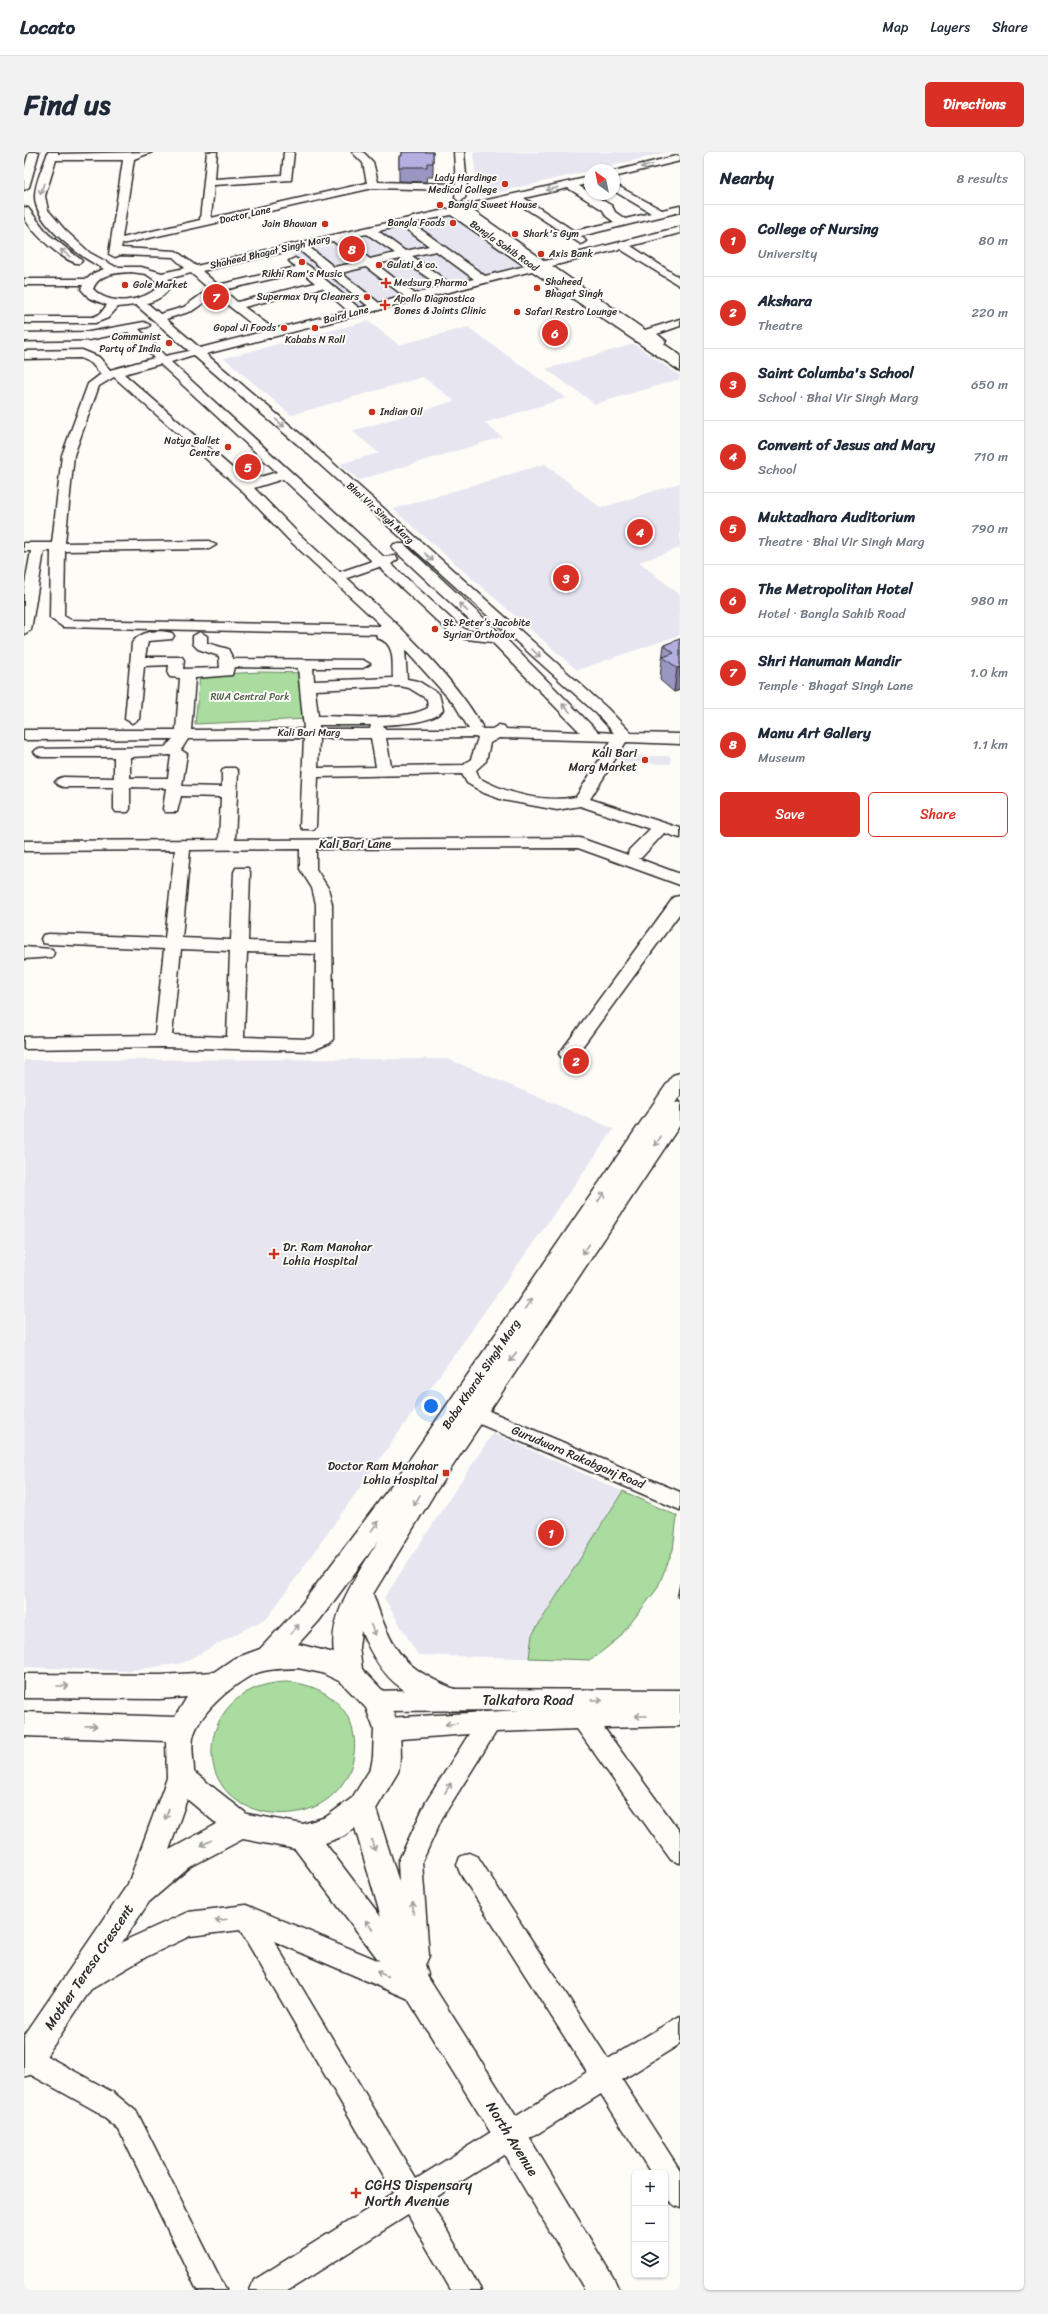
<!DOCTYPE html>
<meta charset="utf-8">
<style>
body{margin:0;font-family:Sriracha,sans-serif;background:#f2f2f3;color:#1f2937}
.controls{position:absolute;right:12px;bottom:12px;display:grid;overflow:hidden;border-radius:6px;box-shadow:0 1px 3px #0004}
.controls button{width:36px;height:36px;display:grid;place-items:center;padding:0;border:0;border-bottom:1px solid #e0e1e3;background:#fff;color:#1f2937;font:20px sans-serif}
.compass{position:absolute;left:560px;top:12px;width:36px;height:36px;border-radius:50%;background:#fff;box-shadow:0 1px 3px #0004;rotate:327deg}
.you{position:absolute;left:407px;top:1254px;width:14px;height:14px;margin:-10px;border:3px solid #fff;border-radius:50%;background:#1a73e8;box-shadow:0 0 0 6px #1a73e833}
.badge{display:grid;place-items:center;width:26px;height:26px;border-radius:50%;background:#d93025;color:#fff;font-size:13px;font-weight:700}
.pin{position:absolute;translate:-50% -50%;border:2px solid #fff;box-shadow:0 1px 4px #0006}
.list{margin:0;padding:0;list-style:none}
h2{display:flex;justify-content:space-between;align-items:center;height:52px;margin:0;padding:0 16px;font-size:17px}
h2 small{font-size:13px;font-weight:400;color:#747a83}
.list li{display:grid;grid-template-columns:26px 1fr auto;gap:12px;align-items:center;box-sizing:border-box;height:72px;padding:0 16px;border-top:1px solid #e0e1e3}
.list b{display:block;font-size:15px;white-space:nowrap}
.list p{margin:0;font-size:13px;white-space:nowrap;color:#747a83}
.list em{font-size:13px;font-style:normal;color:#747a83}
.actions{display:flex;gap:8px;padding:12px 16px}
.actions a{flex:1;padding:9px 0;border:1px solid #d93025;border-radius:6px;text-align:center;font-size:14px;color:#d93025}
.actions .main{background:#d93025;color:#fff}
.icon{flex:none;width:22px;height:22px;fill:none;stroke:currentColor;stroke-width:2;stroke-linecap:round;stroke-linejoin:round}
.map{position:relative;flex:none;width:656px;height:2138px;overflow:hidden;border-radius:6px}
header{display:flex;align-items:center;gap:24px;box-sizing:border-box;height:56px;padding:0 20px;background:#fff;border-bottom:1px solid #e0e1e3}
header strong{font-size:19px}
nav{display:flex;gap:22px;margin-inline-start:auto;font-size:14px}
.intro{display:flex;align-items:center;justify-content:space-between;box-sizing:border-box;height:96px;padding:0 24px}
h1{margin:0;font-size:28px}
.button{padding:10px 18px;border-radius:6px;background:#d93025;color:#fff;font-size:14px;font-weight:700}
main{display:flex;gap:24px;padding:0 24px}
aside{flex:1;background:#fff;border-radius:6px;box-shadow:0 1px 3px #0004}
.map>svg:first-child{display:block}
.built{fill:#e7e5f0}
.green{fill:#a9dc9e;stroke:#6a8464}
.lines{fill:none;stroke-linecap:round;stroke-linejoin:round}
.minor-casing{stroke:#2b2b2b;stroke-width:3}
.major-casing{stroke:#2b2b2b;stroke-width:3}
.minor{fill:#fdfcf7;fill-rule:evenodd}
.major{fill:#fdfcf7;fill-rule:evenodd}
.wall{fill:#9a96c2;stroke:#2b2b2b}
.shaded-wall{fill:#7d7a9e;stroke:#2b2b2b}
.building{fill:#b3afe1;stroke:#2b2b2b}
.oneway{stroke:#9e9e9b}
.poi-dot{fill:#c8321e;stroke:#fdfcf7;stroke-width:1.5}
.labels{text-anchor:middle;dominant-baseline:central;stroke-width:4;stroke-linejoin:round;paint-order:stroke}
.far-poi-label{font-size:10px;fill:#2b2b2b;stroke:#fdfcf7;text-anchor:start}
.far-street-label{font-size:10px;fill:#2b2b2b;stroke:#fdfcf7}
.far-park-label{font-size:10px;fill:#51604e;stroke:#fdfcf7}
.poi-label{font-size:12px;fill:#2b2b2b;stroke:#fdfcf7;text-anchor:end}
.street-label{font-size:12px;fill:#2b2b2b;stroke:#fdfcf7}
.near-street-label{font-size:14px;fill:#2b2b2b;stroke:#fdfcf7}
.near-poi-label{font-size:14px;fill:#2b2b2b;stroke:#fdfcf7;text-anchor:start}
</style>
<header>
<strong>Locato</strong>
<nav><a>Map</a><a>Layers</a><a>Share</a></nav>
</header>
<div class="intro"><h1>Find us</h1><a class="button">Directions</a></div>
<main>
<div class="map">
<svg width="656" height="2138" viewBox="0 0 656 2138">
<rect width="100%" height="100%" fill="#fdfcf7"/>
<filter id="ink" filterUnits="userSpaceOnUse"><feTurbulence type="fractalNoise" baseFrequency=".025" numOctaves="2"/><feDisplacementMap in="SourceGraphic" scale="8" xChannelSelector="R" yChannelSelector="G"/><feConvolveMatrix kernelMatrix="1 2 1 2 8 2 1 2 1" color-interpolation-filters="sRGB"/></filter>
<g filter="url(#ink)">
<g class="built">
<path d="M449 0H645L454 45Z"/>
<path d="M419 65 435 66 503 113 332 157 267 103Z"/>
<path d="M344 169 375 193 444 175 542 246 460 271 478 285 335 328 316 312 355 301 328 279 431 249 399 225 267 263 200 206Z"/>
<path d="M610 192 656 224V227L571 252 522 217Z"/>
<path d="M521 312 577 356 656 331V396L615 410 656 443V483L553 518 369 357Z"/>
<path d="M595 604H646L647 612 596 611Z"/>
<path d="M424 907 590 977 244 1465 158 1511 101 1519 0 1515V908Z"/>
<path d="M469 1281 653 1364 649 1398 633 1437 595 1486 567 1508 394 1503 360 1446Z"/>
</g>
<g class="green">
<path d="M237 520 285 521 284 567 171 572 176 523Z"/>
<path d="M599 1339 653 1364 649 1398 633 1437 595 1486 567 1508 505 1506 508 1483Z"/>
<path d="M266 1530C366 1542 342 1671 248 1661 159 1651 172 1529 266 1530Z"/>
</g>
<g class="lines">
<g class="minor-casing">
<g id="minor">
<path d="M5 0H15L5 35 0 38V17Z"/>
<path d="M24 0H34V2L128 0 110 7 98 86 176 68 183 0H193L191 27 258 23 260 0H270L267 28 190 33 187 66 343 31 339 11 328 0H339L349 10 354 30 432 32 430 0H440L443 35 441 46 436 49 441 53 566 25V31L555 34 588 54 591 60 601 67 627 61 590 39V32L638 58 656 54V60L557 84 562 89 557 92 490 49 448 58 521 109 656 75V81L607 94 656 126V134L596 97 528 114 621 178 656 167V174L633 182 642 189 640 192 656 203V219L508 119 182 202 281 286 583 556 607 581 656 582V592L602 590 566 647 656 676V686L640 681 617 706H613L656 722V733L554 696 292 697V717L304 736 308 752 309 887 306 891 287 899 139 895 0 897V885L131 883 140 797 25 792 19 791 17 787 19 783 25 782 141 786 151 698 0 699V689L195 688 197 645 157 644 153 660H141L139 657 142 636 106 635V657L104 660H92L90 657V635H39L34 633 31 630 34 627 39 625 90 626V605H18L13 603 10 600 13 597 141 595 149 587 0 588V578H152L156 526 146 525 144 522 145 513 120 514 115 567 108 571 101 567 108 491C116 479 134 477 148 481L150 484 148 487 124 489 121 505H158L160 508 159 517 196 516 195 504 174 497 169 492V484L176 480 183 484V491L204 497 209 507 339 508 346 512 339 516H289L290 529 369 526C368 510 372 491 353 486L352 482 39 475 26 466 27 399H20L7 478 0 482V437L7 399H0V391H28L38 303 64 232 77 222 67 211 56 206 0 207V199L58 198 75 205 86 218 130 206 104 180 65 188 0 189V181L65 180 120 170 126 173 124 175 115 177 141 204 165 199 112 153 94 155 84 166 71 171H0V165H69L76 162 83 153 65 146 57 137 59 133H0V127H63L70 121 80 117C58 106 10 72 11 44 11 30 20 13 24 0ZM32 8H99L85 102 91 105 96 103 149 105 161 116 138 121 117 115H92L66 101 41 78 24 58 21 44ZM349 36 432 38 431 46 435 49 425 57 172 114 152 99 97 96 98 92ZM544 36 579 58 582 64 590 70 550 79 500 46ZM427 63 501 114 461 124 388 71ZM378 74 405 94 381 99 354 79ZM343 82 371 101 346 107 319 87ZM309 89 335 110 310 115 285 95ZM274 97 344 154 335 156 285 114 271 106 265 109 272 115 194 133 178 119ZM412 99 450 127 427 132 388 104ZM377 107 417 135 391 142 352 112ZM342 115 380 144 355 151 317 121ZM107 120 122 122 135 131V135C117 150 86 155 69 137 75 121 93 121 107 120ZM278 120 291 131 213 150 200 138ZM167 121 185 137 160 155 136 162 123 151C134 148 145 142 147 130L144 127ZM298 136 324 159 250 177 220 155ZM191 143 238 180 176 196 142 167 168 159ZM169 203 273 292 573 562 590 581 574 580 478 483 380 392H370L368 395 370 398 458 480 445 479 435 474 367 412 374 407 372 404 360 405 147 210ZM136 212 253 320 223 329 100 222ZM90 225 216 337 265 388 358 474 47 468 40 464 41 399 185 397 192 393 185 389 41 391 50 303 75 234ZM259 327 348 409 316 420 275 382 230 336ZM355 415 425 480 442 487 468 490 556 580 482 577 480 574 475 573 468 577H457L458 574C424 517 372 471 323 426ZM381 498 431 553 445 577H361L359 573C374 572 410 571 419 558L415 542 394 529 383 527ZM210 515 274 516 280 577 167 578 171 526 208 523ZM376 534 385 536 403 547 404 556C376 570 326 564 294 564L291 538ZM295 573H347L346 577H295ZM280 586 276 674 278 677H290L292 674 294 625 438 622 443 631 460 641 479 648 533 658 556 654 626 677 605 698 604 703 556 686 211 688 214 619 211 616H201L198 619V635L158 634 163 602 157 598 164 587ZM295 586H347L352 615 294 616ZM362 586 451 585 454 586 447 607 440 613 367 614ZM475 586 587 589 552 645C518 651 484 642 455 626L452 618 462 609 466 591ZM147 603 144 626H106V605ZM276 697V717L288 736 292 752V791L224 789 226 720 224 716H212L210 720 207 788 158 786 166 698ZM157 797 206 799 203 885 148 883ZM223 800 292 802 291 884 285 887 220 885Z"/>
<path d="M656 3V9L590 25V19Z"/>
<path d="M0 55 4 56 24 82 56 107 58 109 56 111C44 114 3 77 0 64 0 62 0 58 0 55Z"/>
<path d="M656 744V761L550 906 544 908 538 906 535 902 538 898 650 745Z"/>
<path d="M0 795 28 797 30 801 28 805 0 807Z"/>
<path d="M451 1253 656 1340V1358L444 1267 441 1261 444 1255Z"/>
<path d="M426 1537 656 1538V1574L580 1576 656 1680V1711L647 1708 553 1577 472 1580 418 1666 398 1710 405 1804 401 1813 392 1816 383 1813 379 1804 374 1710 402 1650 445 1582 363 1588 355 1584 351 1577 355 1570 363 1566 496 1558 352 1559 344 1556 341 1549 344 1542 352 1539Z"/>
<path d="M445 1701 454 1705 584 1907 656 1864V1892L598 1928 656 2018V2056C638 2048 641 2038 641 2021H627L577 1942 406 2049 457 2138H427L384 2063 265 2138H226L230 2128 370 2041 216 1778 166 1784 122 1805 59 1842 50 1839 46 1830 50 1821 104 1787 164 1760 222 1753 401 1828 405 1837 401 1846 392 1850 250 1789 392 2027 563 1920 436 1721 433 1713 436 1705Z"/>
<path d="M3 1893 90 1941 113 1960 202 2138H173L95 1978 72 1959 0 1919V1894Z"/>
</g>
</g>
<g class="major-casing">
<path id="major" d="M656 921V944L651 951 656 950V973L410 1342 349 1442C369 1501 377 1515 435 1539L439 1547 435 1555 426 1559C375 1540 359 1529 337 1479L335 1495 338 1517 361 1541 376 1577 377 1605 374 1620 352 1657 404 1822 403 1824 497 1972 590 2127 595 2138H561L475 1994 384 1847 271 1697 219 1687 166 1715 125 1750 11 1921 0 1925V1884L104 1732 143 1626 142 1589 0 1584V1560L151 1565 163 1545 136 1547 0 1546V1522L136 1523 190 1520 209 1507 236 1497 277 1453 375 1323 649 923ZM355 1388C335 1420 304 1462 310 1501L274 1492 295 1469ZM274 1516 298 1521 317 1530 342 1556 350 1577 349 1605 347 1616 328 1646 302 1665 279 1672 223 1662 170 1620C170 1609 167 1597 169 1586 174 1562 205 1536 226 1524 241 1516 258 1517 274 1516ZM163 1647 193 1672 145 1698ZM331 1676 357 1765 301 1691 320 1684Z"/>
</g>
<use href="#minor" class="minor"/>
<use href="#major" class="major"/>
</g>
<g class="wall">
<path d="M378 0H409V25H403L402 30 375 29V4H378Z"/>
<path d="M656 487V538L650 540 636 528 637 516 640 493Z"/>
<path d="M656 1431V1447L653 1445Z"/>
</g>
<path class="shaded-wall" d="M656 515V538L650 540 653 516Z"/>
<g class="building">
<path d="M378 0H409V11H403V15H375V4H378Z"/>
<path d="M656 487V515L653 516 639 505 650 501 640 493Z"/>
</g>
<defs><path id="oneway-shaft" d="M-6 0H5M1.5-3L5.5 0L1.5 3" fill="none" stroke-width="1.6" stroke-linecap="round" stroke-linejoin="round"/></defs>
<g class="oneway">
<use href="#oneway-shaft" transform="translate(623 14) rotate(166)"/>
<use href="#oneway-shaft" transform="translate(18 37) rotate(108)"/>
<use href="#oneway-shaft" transform="translate(528 37) rotate(166)"/>
<use href="#oneway-shaft" transform="translate(41 101) rotate(-142)"/>
<use href="#oneway-shaft" transform="translate(256 271) rotate(41)"/>
<use href="#oneway-shaft" transform="translate(405 405) rotate(42)"/>
<use href="#oneway-shaft" transform="translate(439 455) rotate(-137)"/>
<use href="#oneway-shaft" transform="translate(512 501) rotate(42)"/>
<use href="#oneway-shaft" transform="translate(542 556) rotate(-135)"/>
<use href="#oneway-shaft" transform="translate(634 989) rotate(124)"/>
<use href="#oneway-shaft" transform="translate(577 1045) rotate(-56)"/>
<use href="#oneway-shaft" transform="translate(562 1097) rotate(124)"/>
<use href="#oneway-shaft" transform="translate(504 1152) rotate(-56)"/>
<use href="#oneway-shaft" transform="translate(489 1205) rotate(124)"/>
<use href="#oneway-shaft" transform="translate(393 1348) rotate(122)"/>
<use href="#oneway-shaft" transform="translate(351 1374) rotate(-53)"/>
<use href="#oneway-shaft" transform="translate(271 1477) rotate(-48)"/>
<use href="#oneway-shaft" transform="translate(349 1478) rotate(67)"/>
<use href="#oneway-shaft" transform="translate(39 1534)"/>
<use href="#oneway-shaft" transform="translate(573 1548)"/>
<use href="#oneway-shaft" transform="translate(617 1564) rotate(180)"/>
<use href="#oneway-shaft" transform="translate(427 1572) rotate(175)"/>
<use href="#oneway-shaft" transform="translate(67 1574) rotate(2)"/>
<use href="#oneway-shaft" transform="translate(424 1636) rotate(-58)"/>
<use href="#oneway-shaft" transform="translate(143 1662) rotate(110)"/>
<use href="#oneway-shaft" transform="translate(182 1691) rotate(152)"/>
<use href="#oneway-shaft" transform="translate(349 1693) rotate(73)"/>
<use href="#oneway-shaft" transform="translate(389 1756) rotate(-93)"/>
<use href="#oneway-shaft" transform="translate(197 1768) rotate(173)"/>
<use href="#oneway-shaft" transform="translate(345 1773) rotate(-127)"/>
<use href="#oneway-shaft" transform="translate(358 1822) rotate(-157)"/>
</g>
</g>
<g class="poi-dot">
<circle cx="481" cy="32" r="4"/>
<circle cx="416" cy="53" r="4"/>
<circle cx="429" cy="71" r="4"/>
<circle cx="301" cy="72" r="4"/>
<circle cx="491" cy="82" r="4"/>
<circle cx="517" cy="102" r="4"/>
<circle cx="278" cy="110" r="4"/>
<circle cx="355" cy="113" r="4"/>
<path d="M360 125h4v4h4v4h-4v4h-4v-4h-4v-4h4z"/>
<circle cx="101" cy="133" r="4"/>
<circle cx="513" cy="136" r="4"/>
<circle cx="343" cy="145" r="4"/>
<path d="M359 147h4v4h4v4h-4v4h-4v-4h-4v-4h4z"/>
<circle cx="493" cy="160" r="4"/>
<circle cx="260" cy="176" r="4"/>
<circle cx="291" cy="176" r="4"/>
<circle cx="145" cy="191" r="4"/>
<circle cx="348" cy="260" r="4"/>
<circle cx="204" cy="295" r="4"/>
<circle cx="411" cy="477" r="4"/>
<circle cx="621" cy="608" r="4"/>
<path d="M248 1096h4v4h4v4h-4v4h-4v-4h-4v-4h4z"/>
<rect x="418" y="1317" width="8" height="8" rx="2"/>
<path d="M330 2035h4v4h4v4h-4v4h-4v-4h-4v-4h4z"/>
</g>
<g class="labels">
<g class="far-poi-label">
<text x="473" y="26" text-anchor="end">Lady Hardinge<tspan x="473" dy="12">Medical College</tspan></text>
<text x="424" y="53">Bangla Sweet House</text>
<text x="421" y="71" text-anchor="end">Bangla Foods</text>
<text x="293" y="72" text-anchor="end">Jain Bhawan</text>
<text x="499" y="82">Shark's Gym</text>
<text x="525" y="102">Axis Bank</text>
<text x="363" y="113">Gulati &amp; co.</text>
<text x="278" y="122" text-anchor="middle">Rikhi Ram's Music</text>
<text x="521" y="130">Shaheed<tspan x="521" dy="12">Bhagat Singh</tspan></text>
<text x="370" y="131">Medsurg Pharma</text>
<text x="109" y="133">Gole Market</text>
<text x="335" y="145" text-anchor="end">Supermax Dry Cleaners</text>
<text x="370" y="147">Apollo Diagnostica<tspan x="370" dy="12">Bones &amp; Joints Clinic</tspan></text>
<text x="501" y="160">Safari Restro Lounge</text>
<text x="252" y="176" text-anchor="end">Gopal Ji Foods</text>
<text x="137" y="185" text-anchor="end">Communist<tspan x="137" dy="12">Party of India</tspan></text>
<text x="291" y="188" text-anchor="middle">Kababs N Roll</text>
<text x="356" y="260">Indian Oil</text>
<text x="196" y="289" text-anchor="end">Natya Ballet<tspan x="196" dy="12">Centre</tspan></text>
<text x="419" y="471">St. Peter’s Jacobite<tspan x="419" dy="12">Syrian Orthodox</tspan></text>
</g>
<g class="far-street-label">
<text transform="translate(221 63) rotate(-13)">Doctor Lane</text>
<text transform="translate(480 94) rotate(35)">Bangla Sahib Road</text>
<text transform="translate(246 100) rotate(-13)">Shaheed Bhagat Singh Marg</text>
<text transform="translate(322 163) rotate(-14)">Baird Lane</text>
<text transform="translate(356 361) rotate(42)">Bhai Vir Singh Marg</text>
<text x="285" y="581">Kali Bari Marg</text>
</g>
<g class="far-park-label">
<text x="226" y="545">RWA Central Park</text>
</g>
<g class="poi-label">
<text x="613" y="601">Kali Bari<tspan x="613" dy="14">Marg Market</tspan></text>
<text x="259" y="1095" text-anchor="start">Dr. Ram Manohar<tspan x="259" dy="14">Lohia Hospital</tspan></text>
<text x="414" y="1314">Doctor Ram Manohar<tspan x="414" dy="14">Lohia Hospital</tspan></text>
</g>
<g class="street-label">
<text x="331" y="692">Kali Bari Lane</text>
<text transform="translate(457 1222) rotate(-56)">Baba Kharak Singh Marg</text>
<text transform="translate(554 1305) rotate(23)">Gurudwara Rakabganj Road</text>
</g>
<g class="near-street-label">
<text x="504" y="1548">Talkatora Road</text>
<text transform="translate(65 1815) rotate(-56)">Mother Teresa Crescent</text>
<text transform="translate(488 1987) rotate(58)">North Avenue</text>
</g>
<g class="near-poi-label">
<text x="341" y="2033">CGHS Dispensary<tspan x="341" dy="16">North Avenue</tspan></text>
</g>
</g>
</svg>
<div class="controls">
<button>+</button>
<button>−</button>
<button><svg class="icon" aria-label="layers" viewBox="0 0 24 24"><path d="M12 4l9 5-9 5-9-5zM3 14l9 5 9-5"/></svg></button>
</div>
<svg class="compass" viewBox="-18 -18 36 36"><path d="M0-13l5 13h-10z" fill="#e53935"/><path d="M0 13l5-13h-10z" fill="#747a83"/></svg>
<div class="you"></div>
<div class="pin badge" style="left:527px;top:1381px">1</div>
<div class="pin badge" style="left:552px;top:909px">2</div>
<div class="pin badge" style="left:542px;top:426px">3</div>
<div class="pin badge" style="left:616px;top:380px">4</div>
<div class="pin badge" style="left:224px;top:315px">5</div>
<div class="pin badge" style="left:531px;top:181px">6</div>
<div class="pin badge" style="left:192px;top:145px">7</div>
<div class="pin badge" style="left:328px;top:97px">8</div>
</div>
<aside>
<h2>Nearby<small>8 results</small></h2>
<ul class="list">
<li><span class="badge">1</span><div><b>College of Nursing</b><p>University</p></div><em>80 m</em></li>
<li><span class="badge">2</span><div><b>Akshara</b><p>Theatre</p></div><em>220 m</em></li>
<li><span class="badge">3</span><div><b>Saint Columba's School</b><p>School · Bhai Vir Singh Marg</p></div><em>650 m</em></li>
<li><span class="badge">4</span><div><b>Convent of Jesus and Mary</b><p>School</p></div><em>710 m</em></li>
<li><span class="badge">5</span><div><b>Muktadhara Auditorium</b><p>Theatre · Bhai Vir Singh Marg</p></div><em>790 m</em></li>
<li><span class="badge">6</span><div><b>The Metropolitan Hotel</b><p>Hotel · Bangla Sahib Road</p></div><em>980 m</em></li>
<li><span class="badge">7</span><div><b>Shri Hanuman Mandir</b><p>Temple · Bhagat Singh Lane</p></div><em>1.0 km</em></li>
<li><span class="badge">8</span><div><b>Manu Art Gallery</b><p>Museum</p></div><em>1.1 km</em></li>
</ul>
<div class="actions"><a class="main">Save</a><a>Share</a></div>
</aside>
</main>
